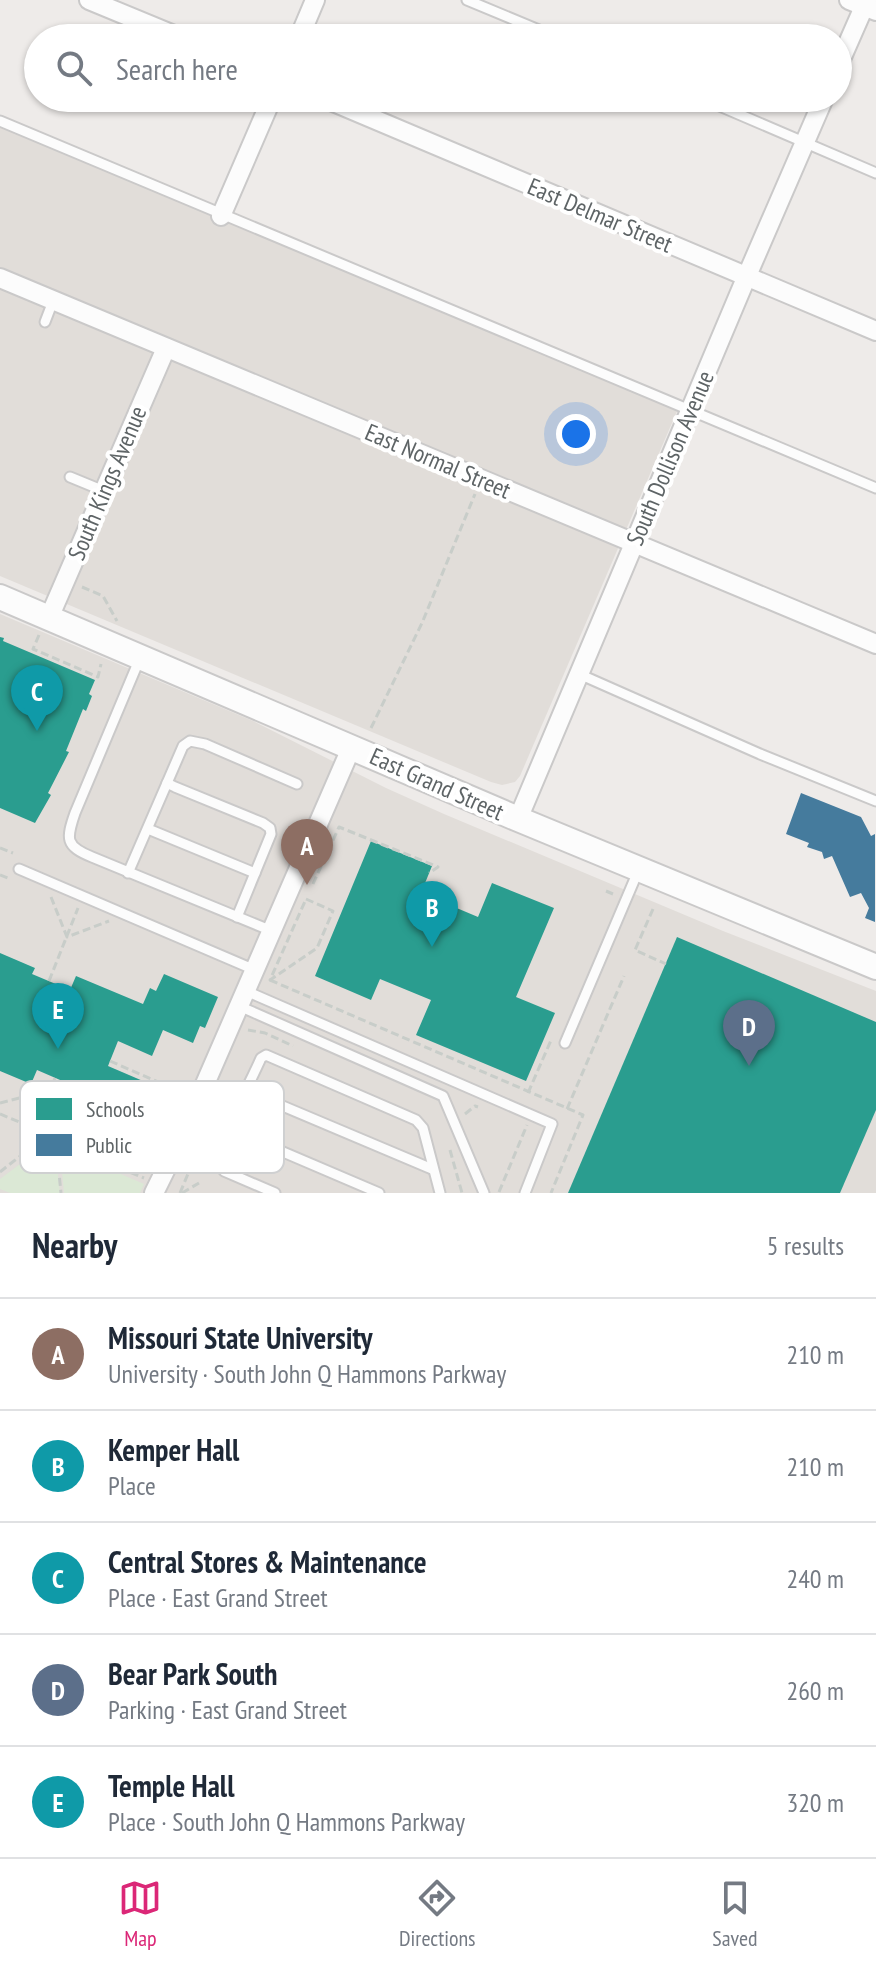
<!DOCTYPE html>
<meta charset="utf-8">
<style>
body{margin:0;font-family:"PT Sans Narrow",sans-serif;background:#f2f2f3;color:#1f2937}
.you{position:absolute;left:576px;top:434px;width:28px;height:28px;margin:-20px;border:6px solid #fff;border-radius:50%;background:#1a73e8;box-shadow:0 0 0 12px #1a73e833}
.badge{display:grid;place-items:center;width:52px;height:52px;border-radius:50%;background:#db2777;color:#fff;font-size:26px;font-weight:700}
.pin{position:absolute;translate:-50% -66px;filter:drop-shadow(0 2px 4px #0008)}
.pin::after{content:'';position:absolute;top:42px;width:28px;height:24px;background:inherit;clip-path:polygon(0 0,100% 0,50% 100%)}
.list{margin:0;padding:0;list-style:none}
h2{display:flex;justify-content:space-between;align-items:center;height:104px;margin:0;padding:0 32px;font-size:34px}
h2 small{font-size:26px;font-weight:400;color:#747a83}
.list li{display:grid;grid-template-columns:52px 1fr auto;gap:24px;align-items:center;box-sizing:border-box;height:112px;padding:0 32px;border-top:2px solid #e0e1e3}
.list b{display:block;font-size:30px;white-space:nowrap}
.list p{margin:0;font-size:26px;white-space:nowrap;color:#747a83}
.list em{font-size:26px;font-style:normal;color:#747a83}
.icon{flex:none;width:44px;height:44px;fill:none;stroke:currentColor;stroke-width:2;stroke-linecap:round;stroke-linejoin:round}
.map{position:relative;flex:none;width:876px;height:1193px;overflow:hidden}
.search{position:absolute;background:#fff;box-shadow:0 2px 6px #0004;left:24px;right:24px;top:24px;height:88px;display:flex;align-items:center;gap:20px;box-sizing:border-box;padding:0 28px;border-radius:44px;color:#747a83;font-size:30px}
.sheet{height:664px;background:#fff}
nav{display:flex;justify-content:space-around;align-items:center;box-sizing:border-box;height:112px;border-top:2px solid #e0e1e3;background:#fff;font-size:22px;color:#747a83}
nav a{display:grid;justify-items:center;gap:4px}
nav .on{color:#db2777}
.map>svg:first-child{display:block}
.education{fill:#e1ddd9}
.green{fill:#dbe8d5}
.schools{fill:#2a9d8f}
.public{fill:#457b9d}
.lines{fill:none;stroke-linecap:round;stroke-linejoin:round}
.service-casing{stroke:#cac9c9;stroke-width:13}
.minor-casing{stroke:#cac9c9;stroke-width:22}
.secondary-casing{stroke:#cac9c9;stroke-width:28}
.path{stroke:#c8cdc9;stroke-width:3;stroke-dasharray:8 4;stroke-linecap:butt}
.service{stroke:#fcfcfc;stroke-width:9}
.minor{stroke:#fcfcfc;stroke-width:18}
.secondary{stroke:#fcfcfc;stroke-width:24}
.labels{text-anchor:middle;dominant-baseline:central;stroke-width:8;stroke-linejoin:round;paint-order:stroke}
.street-label{font-size:24px;fill:#5e6466;stroke:#fff}
.key{fill:#fff;stroke:#cfd0d1;stroke-width:2}
.key-label{font-size:22px;fill:#5e6466}
</style>
<div class="map">
<svg width="876" height="1193" viewBox="0 0 876 1193">
<rect width="100%" height="100%" fill="#eeebe9"/>
<g class="education">
<path d="M0 127 678 409 520 776 515 782 502 785 491 782 0 576Z"/>
<path d="M0 614 253 721 386 788 444 814 723 931 876 991V1193H0Z"/>
</g>
<g class="green">
<path d="M48 1143 55 1146 60 1193H10L0 1189V1179Z"/>
<path d="M65 1150 144 1184 140 1193H64L60 1152Z"/>
</g>
<g class="schools">
<path d="M0 637 4 638 3 641 95 680 89 694 92 696 86 711 83 709 66 751 69 752 48 793 51 795 35 823 0 808Z"/>
<path d="M371 841 432 866 421 893 478 917 492 883 554 908 516 997 555 1013 526 1081 416 1035 431 1000 380 979 371 1000 315 976Z"/>
<path d="M677 937 876 1022V1110L840 1193H568Z"/>
<path d="M0 953 35 968 32 974 70 990 76 976 143 1004 150 988 156 991 164 974 218 997 205 1028 200 1026 193 1043 163 1030 152 1056 118 1041 108 1066 171 1093 154 1135 69 1099 74 1086 37 1070 31 1084 0 1071Z"/>
</g>
<path class="public" d="M801 793 861 817 871 836 875 834V922L865 918 869 908 861 893 850 897 832 856 824 859 822 852 807 847 809 843 786 834Z"/>
<g class="lines">
<g class="service-casing">
<g id="service">
<path d="M467 0 558 38"/>
<path d="M701 98 876 173"/>
<path d="M0 121 876 488"/>
<path d="M45 322 53 301"/>
<path d="M70 477 104 491"/>
<path d="M140 658 75 813C66 839 65 846 92 857L272 931"/>
<path d="M579 674 760 754 876 801"/>
<path d="M167 783 183 746 190 741 205 744 297 784"/>
<path d="M148 829 255 873"/>
<path d="M19 869 255 970"/>
<path d="M128 873 167 783 175 787 263 823 270 828 271 834 237 917"/>
<path d="M246 991 552 1124 525 1193"/>
<path d="M239 1006 443 1096 484 1193"/>
<path d="M565 1043 639 869"/>
<path d="M247 1091 432 1169"/>
<path d="M192 1113 379 1193"/>
<path d="M275 1193 224 1171 219 1164C223 1130 247 1090 261 1058L266 1055 416 1120 423 1128 440 1193"/>
</g>
</g>
<g class="minor-casing">
<g id="minor">
<path d="M89 0 181 38"/>
<path d="M849 0 876 11"/>
<path d="M299 38 315 0"/>
<path d="M838 66 867 0"/>
<path d="M324 98 876 331"/>
<path d="M221 216 272 98"/>
<path d="M0 278 876 644"/>
<path d="M49 618 166 348"/>
<path d="M518 819 746 278 824 98"/>
<path d="M154 1193 185 1130 352 746"/>
</g>
</g>
<g class="secondary-casing">
<path id="secondary" d="M0 597 518 819 876 967"/>
</g>
<g class="path">
<path d="M82 587 103 596 117 621"/>
<path d="M39 635 33 649 98 677 101 664"/>
<path d="M371 728 422 623 475 494"/>
<path d="M0 848 13 853"/>
<path d="M0 875 10 879"/>
<path d="M313 884 339 827 438 867 429 873"/>
<path d="M606 891 613 894"/>
<path d="M51 897 67 937 109 921"/>
<path d="M306 899 333 911 317 948 270 980Z"/>
<path d="M653 909 635 950 666 964"/>
<path d="M270 980 583 1115 551 1193"/>
<path d="M49 981 78 908"/>
<path d="M248 1030 265 1033 293 1046"/>
<path d="M110 1061 181 1092"/>
<path d="M50 1090 85 1153"/>
<path d="M528 1093 552 1038"/>
<path d="M0 1103 50 1090 55 1078"/>
<path d="M567 1109 624 976"/>
<path d="M0 1114 34 1128 44 1137 144 1178"/>
<path d="M465 1114 475 1106 478 1107"/>
<path d="M56 1142 61 1193"/>
<path d="M450 1150 462 1193"/>
<path d="M0 1172 44 1137"/>
<path d="M499 1192 527 1125"/>
<path d="M180 1193 205 1133"/>
<path d="M182 1193 199 1183"/>
</g>
<use href="#service" class="service"/>
<use href="#minor" class="minor"/>
<use href="#secondary" class="secondary"/>
</g>
<g class="labels">
<g class="street-label">
<text transform="translate(600 215) rotate(23)">East Delmar Street</text>
<text transform="translate(670 458) rotate(-67)">South Dollison Avenue</text>
<text transform="translate(438 461) rotate(23)">East Normal Street</text>
<text transform="translate(107 483) rotate(-67)">South Kings Avenue</text>
<text transform="translate(437 784) rotate(24)">East Grand Street</text>
</g>
</g>
<rect x="20" y="1081" width="264" height="92" rx="12" class="key"/>
<rect x="36" y="1098" width="36" height="22" fill="#2a9d8f"/>
<rect x="36" y="1134" width="36" height="22" fill="#457b9d"/>
<g class="key-label">
<text x="86" y="1117">Schools</text>
<text x="86" y="1153">Public</text>
</g>
</svg>
<div class="you"></div>
<div class="pin badge" style="left:307px;top:885px;background:#8d6e63">A</div>
<div class="pin badge" style="left:432px;top:947px;background:#0f9aa8">B</div>
<div class="pin badge" style="left:37px;top:731px;background:#0f9aa8">C</div>
<div class="pin badge" style="left:749px;top:1066px;background:#5c6f8a">D</div>
<div class="pin badge" style="left:58px;top:1049px;background:#0f9aa8">E</div>
<div class="search"><svg class="icon" aria-label="search" viewBox="0 0 24 24"><circle cx="10" cy="10" r="6"/><path d="M15 15l6 6"/></svg>Search here</div>
</div>
<section class="sheet">
<h2>Nearby<small>5 results</small></h2>
<ul class="list">
<li><span class="badge" style="background:#8d6e63">A</span><div><b>Missouri State University</b><p>University · South John Q Hammons Parkway</p></div><em>210 m</em></li>
<li><span class="badge" style="background:#0f9aa8">B</span><div><b>Kemper Hall</b><p>Place</p></div><em>210 m</em></li>
<li><span class="badge" style="background:#0f9aa8">C</span><div><b>Central Stores &amp; Maintenance</b><p>Place · East Grand Street</p></div><em>240 m</em></li>
<li><span class="badge" style="background:#5c6f8a">D</span><div><b>Bear Park South</b><p>Parking · East Grand Street</p></div><em>260 m</em></li>
<li><span class="badge" style="background:#0f9aa8">E</span><div><b>Temple Hall</b><p>Place · South John Q Hammons Parkway</p></div><em>320 m</em></li>
</ul>
</section>
<nav>
<a class="on"><svg class="icon" aria-label="map" viewBox="0 0 24 24"><path d="M3 6l6-2 6 2 6-2v14l-6 2-6-2-6 2zM9 4v14M15 6v14"/></svg>Map</a>
<a><svg class="icon" aria-label="directions" viewBox="0 0 24 24"><path d="M12 3l9 9-9 9-9-9zM9 14v-3h6M13 9l2 2-2 2"/></svg>Directions</a>
<a><svg class="icon" aria-label="saved" viewBox="0 0 24 24"><path d="M7 4h10v16l-5-4-5 4z"/></svg>Saved</a>
</nav>
